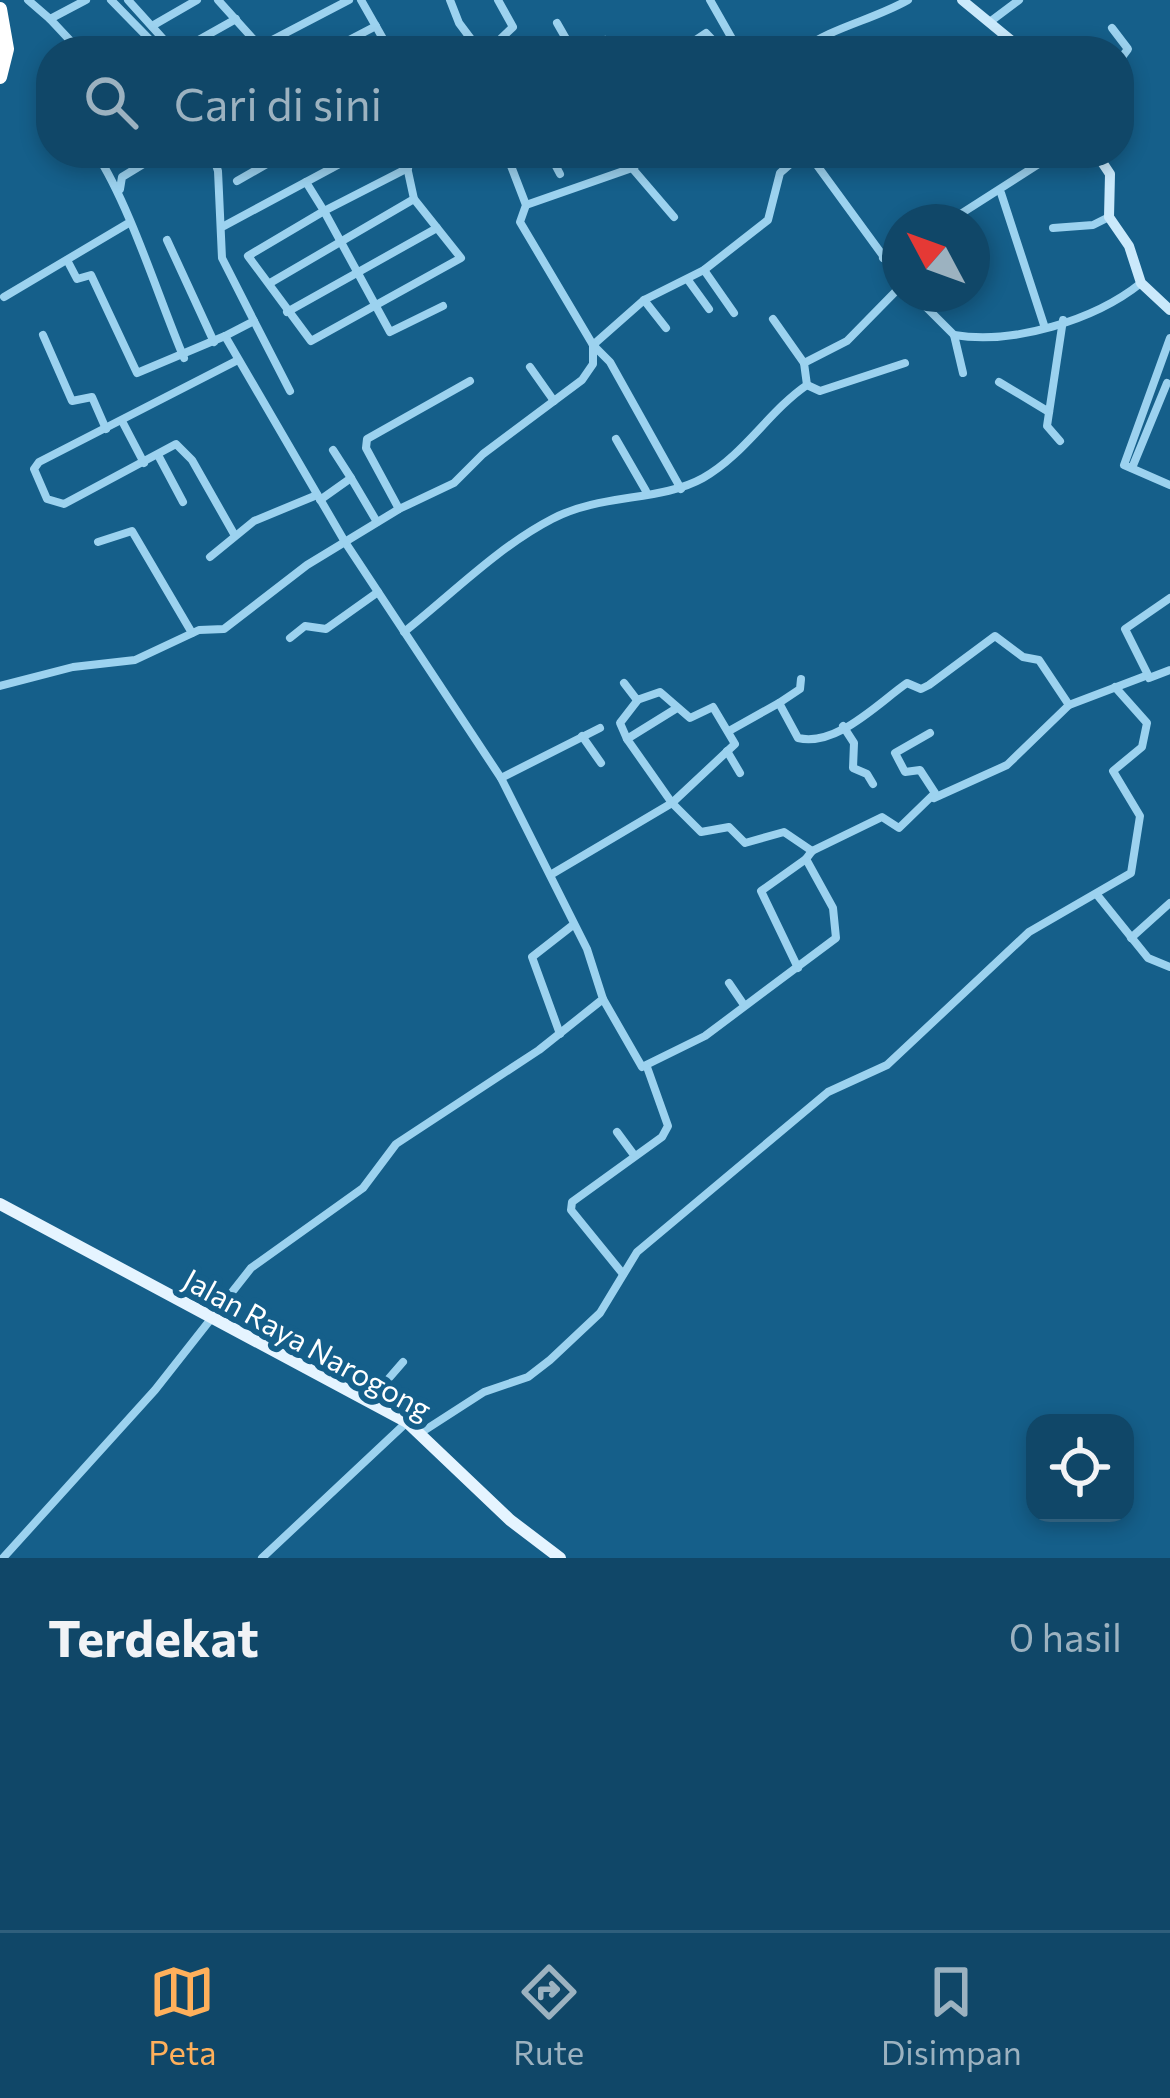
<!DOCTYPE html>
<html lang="id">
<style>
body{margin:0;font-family:Commissioner,sans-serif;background:#194e6e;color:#f1f3f6}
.controls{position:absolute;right:36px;bottom:36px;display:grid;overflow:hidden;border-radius:24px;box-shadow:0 6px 18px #0003}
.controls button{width:108px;height:108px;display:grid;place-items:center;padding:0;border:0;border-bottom:3px solid #305f7c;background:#104768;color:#f1f3f6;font:60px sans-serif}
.compass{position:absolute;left:882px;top:204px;width:108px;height:108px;border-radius:50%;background:#104768;box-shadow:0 6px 18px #0003;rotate:311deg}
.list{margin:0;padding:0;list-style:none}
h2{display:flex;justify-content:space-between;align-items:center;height:156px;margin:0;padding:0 48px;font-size:51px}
h2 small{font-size:39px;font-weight:400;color:#9cb2c0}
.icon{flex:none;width:66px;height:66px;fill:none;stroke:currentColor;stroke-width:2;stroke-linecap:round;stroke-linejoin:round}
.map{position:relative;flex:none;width:1170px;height:1558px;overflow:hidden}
.search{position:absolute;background:#104768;box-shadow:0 6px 18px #0003;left:36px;right:36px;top:36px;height:132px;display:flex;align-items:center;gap:30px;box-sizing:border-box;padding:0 42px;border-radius:48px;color:#9cb2c0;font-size:45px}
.sheet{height:372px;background:#104768}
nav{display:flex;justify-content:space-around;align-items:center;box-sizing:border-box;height:168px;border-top:3px solid #305f7c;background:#104768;font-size:33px;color:#9cb2c0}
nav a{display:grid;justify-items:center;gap:6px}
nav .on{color:#ffb05b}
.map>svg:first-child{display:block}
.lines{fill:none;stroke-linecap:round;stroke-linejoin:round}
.street{stroke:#9cd2ef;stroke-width:8}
.secondary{stroke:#cae9fb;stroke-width:10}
.primary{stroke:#e5f4ff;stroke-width:12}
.highway{stroke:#fff;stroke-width:14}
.labels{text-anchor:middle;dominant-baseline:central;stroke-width:12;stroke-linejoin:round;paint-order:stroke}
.street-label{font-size:30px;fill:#fff;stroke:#155f8a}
</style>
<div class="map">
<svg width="1170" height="1558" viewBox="0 0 1170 1558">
<rect width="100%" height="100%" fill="#155f8a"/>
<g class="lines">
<g class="street">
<path d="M28 0 50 19"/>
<path d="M111 0 161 51"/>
<path d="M128 0 174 51"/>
<path d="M218 0 264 51"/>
<path d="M361 0 390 51"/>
<path d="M450 0 459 23 480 51"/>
<path d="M710 0 739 51"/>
<path d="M991 21 1019 0"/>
<path d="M557 23 573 51"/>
<path d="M152 26 197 0"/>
<path d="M1112 28 1128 49 1119 61"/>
<path d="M605 40 612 51"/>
<path d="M531 49 532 51"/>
<path d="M80 51 50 19 86 0"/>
<path d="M179 51 236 19"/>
<path d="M251 51 349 0"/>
<path d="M328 51 376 26"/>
<path d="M488 51 513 27 498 0"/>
<path d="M679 51 706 33 723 51"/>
<path d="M800 51C832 27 873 20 908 0"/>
<path d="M96 153C131 208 157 294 184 358"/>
<path d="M212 153 218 171 222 258 254 321 225 336"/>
<path d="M322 153 331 168"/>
<path d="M549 153 560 174"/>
<path d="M588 153 590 157"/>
<path d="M808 153 900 279"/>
<path d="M408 168 324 211 390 332 443 306"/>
<path d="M632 168 674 217"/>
<path d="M237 181 286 153"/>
<path d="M306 182 324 211 248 256 311 341 461 258 414 199 404 153"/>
<path d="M120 189 122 177 145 163 149 153"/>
<path d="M1001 193 1044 325"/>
<path d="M526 205 632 168 653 153"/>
<path d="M948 222 1056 153"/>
<path d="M224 226 360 153"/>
<path d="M1053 228 1093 225 1109 217"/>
<path d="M167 240 214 342"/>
<path d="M883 258 900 247"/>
<path d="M704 270 734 313"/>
<path d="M688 280 709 309"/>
<path d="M270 283 414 199"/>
<path d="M913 294 954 335C1013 345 1095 320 1141 283"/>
<path d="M4 297 127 224"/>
<path d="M644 300 666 328"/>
<path d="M287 312 437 228"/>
<path d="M773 319 804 363"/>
<path d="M254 321 290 391"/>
<path d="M43 335 72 401 92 397 106 429"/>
<path d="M954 335 963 373"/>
<path d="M1170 338 1124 465 1170 485"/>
<path d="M530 367 554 401"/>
<path d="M999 382 1049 412"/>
<path d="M807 385 820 391 905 363"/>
<path d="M122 421 144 463"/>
<path d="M616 439 646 491"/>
<path d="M1060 441 1047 426 1063 320"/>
<path d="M158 455 183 502"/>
<path d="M1132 468 1167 383"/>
<path d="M351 478 377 522"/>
<path d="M681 489 610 362 593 345 644 300 704 270 768 220 780 173 803 153"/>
<path d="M320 500 351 478 333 450"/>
<path d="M399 509 366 448 367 439 470 381"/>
<path d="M234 534 192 460 176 444 64 504 47 499 34 469 39 462 238 360"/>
<path d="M98 542 132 531 192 633"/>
<path d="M210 557 254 521 317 495"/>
<path d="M404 632C452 594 498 547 552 519 601 493 660 502 703 478 745 454 769 411 807 385L804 363 847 341 900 287"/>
<path d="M290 638 305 626 326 629 378 592"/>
<path d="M1149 678 1170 670"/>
<path d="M0 686 73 667 135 660 199 630 224 629 307 565 399 509 454 483 483 454 582 380 593 364V345L520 222 526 205 506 153"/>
<path d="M779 703 800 689 801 679"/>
<path d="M677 708 627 739 672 803 701 832 729 827 745 843 784 832 812 851"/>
<path d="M843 726 854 743 853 768 867 774 873 784"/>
<path d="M729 731 779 703 798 738C837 747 878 703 907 683L921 689 929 685 995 636 1023 657 1039 660 1069 705"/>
<path d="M582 736 601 763"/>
<path d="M627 739 620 723 637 701"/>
<path d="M727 751 740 773"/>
<path d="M501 778 600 728"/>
<path d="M934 798 1007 765 1069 705 1148 675 1125 629 1170 598"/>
<path d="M812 851 882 817 899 828 935 793 920 770 905 772 895 753 930 733"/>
<path d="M552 874 672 803 735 744 713 707 690 718 660 692 637 700 624 683"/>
<path d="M1098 896 1148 958 1170 967"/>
<path d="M1131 938 1170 903"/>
<path d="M798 968 761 891 806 859"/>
<path d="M729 983 744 1005"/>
<path d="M603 999 642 1067 705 1036 836 938 833 908 806 859 812 851"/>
<path d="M560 1034 532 957 573 925"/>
<path d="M617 1132 634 1155"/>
<path d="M623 1274 571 1210 572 1202 662 1137 668 1126 647 1067"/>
<path d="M370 1400 403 1362"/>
<path d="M422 1432 484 1392 528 1377 550 1360 600 1313 637 1252 828 1092 887 1065 1029 932 1131 873 1140 816 1113 771 1142 747 1147 723 1115 687"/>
<path d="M3 1558 155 1390 251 1268 363 1188 396 1144 539 1050 603 999 587 949 501 778 345 542 225 336 137 373 91 275 77 279 67 260"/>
<path d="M262 1558 407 1422"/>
</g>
<g class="secondary">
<path d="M962 0 1024 51"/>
<path d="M1096 153 1110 174 1109 217 1129 246 1141 283 1170 310"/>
</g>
<path class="primary" d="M0 1204 407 1422 510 1520 560 1558"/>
<path class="highway" d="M0 9 7 49 0 77"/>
</g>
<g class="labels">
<g class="street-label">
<text transform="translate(308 1343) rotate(29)">Jalan Raya Narogong</text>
</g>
</g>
</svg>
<div class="controls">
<button><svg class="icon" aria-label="locate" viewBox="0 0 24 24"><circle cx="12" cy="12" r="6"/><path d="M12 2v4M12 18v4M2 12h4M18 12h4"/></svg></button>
</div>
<svg class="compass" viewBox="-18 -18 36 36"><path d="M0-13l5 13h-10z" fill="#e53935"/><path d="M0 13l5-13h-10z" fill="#9cb2c0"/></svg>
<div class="search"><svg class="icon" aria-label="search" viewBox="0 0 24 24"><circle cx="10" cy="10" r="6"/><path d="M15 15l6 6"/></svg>Cari di sini</div>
</div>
<section class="sheet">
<h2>Terdekat<small>0 hasil</small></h2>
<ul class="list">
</ul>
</section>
<nav>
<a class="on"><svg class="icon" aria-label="map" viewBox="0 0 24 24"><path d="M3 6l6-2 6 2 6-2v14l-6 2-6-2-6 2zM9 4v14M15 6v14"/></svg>Peta</a>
<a><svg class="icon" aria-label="directions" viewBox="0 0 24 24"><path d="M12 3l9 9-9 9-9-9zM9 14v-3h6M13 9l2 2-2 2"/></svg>Rute</a>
<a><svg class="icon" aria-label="saved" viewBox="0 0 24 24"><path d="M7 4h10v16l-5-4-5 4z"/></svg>Disimpan</a>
</nav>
